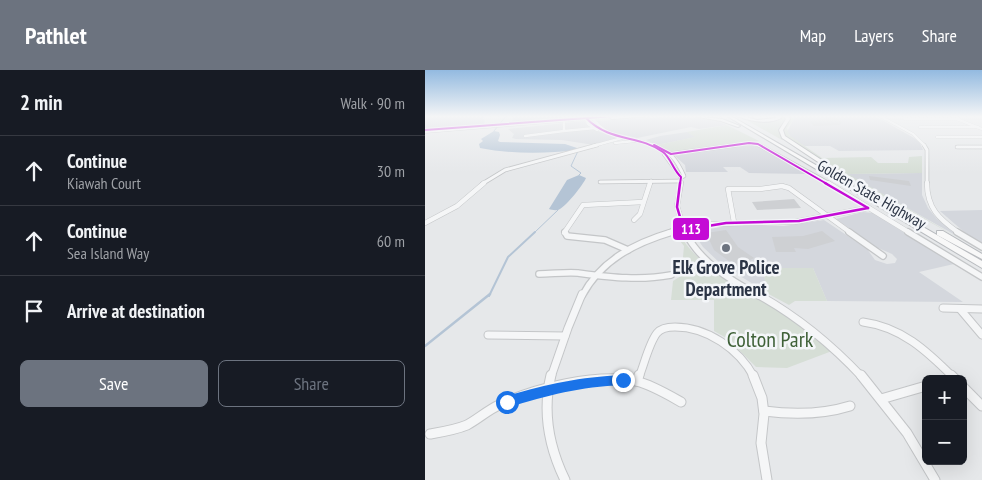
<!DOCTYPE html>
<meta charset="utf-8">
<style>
body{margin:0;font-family:"PT Sans Narrow",sans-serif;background:#20242c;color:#f1f3f6}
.controls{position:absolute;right:15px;bottom:15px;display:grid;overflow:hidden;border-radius:8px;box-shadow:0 5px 20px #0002}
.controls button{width:45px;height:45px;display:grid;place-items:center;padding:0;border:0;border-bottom:1px solid #363941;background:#171b24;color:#f1f3f6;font:25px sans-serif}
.stop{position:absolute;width:15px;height:15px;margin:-11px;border:4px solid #1a73e8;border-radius:50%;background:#fff}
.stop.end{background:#1a73e8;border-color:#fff;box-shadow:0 1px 5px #0008}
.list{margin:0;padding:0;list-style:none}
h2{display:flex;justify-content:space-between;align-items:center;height:65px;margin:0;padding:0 20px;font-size:21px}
h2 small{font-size:16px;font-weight:400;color:#9ea1a6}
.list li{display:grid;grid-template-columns:32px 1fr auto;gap:15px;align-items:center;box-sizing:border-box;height:70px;padding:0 20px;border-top:1px solid #363941}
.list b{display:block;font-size:19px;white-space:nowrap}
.list p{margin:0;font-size:16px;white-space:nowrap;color:#9ea1a6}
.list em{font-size:16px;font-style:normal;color:#9ea1a6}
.actions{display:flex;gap:10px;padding:15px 20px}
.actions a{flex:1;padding:11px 0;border:1px solid #6c737f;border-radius:8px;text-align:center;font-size:18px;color:#6c737f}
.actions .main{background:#6c737f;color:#fff}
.icon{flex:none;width:28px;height:28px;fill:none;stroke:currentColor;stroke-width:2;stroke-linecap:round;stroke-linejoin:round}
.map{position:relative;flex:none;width:557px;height:410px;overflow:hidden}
header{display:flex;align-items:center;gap:30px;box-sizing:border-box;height:70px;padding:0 25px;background:#6c737f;color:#fff}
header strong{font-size:24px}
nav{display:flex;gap:28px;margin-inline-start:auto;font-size:18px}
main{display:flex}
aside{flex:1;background:#171b24}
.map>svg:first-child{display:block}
.built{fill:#d4d7dd}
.green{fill:#d6ded6}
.water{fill:#b4c4d5}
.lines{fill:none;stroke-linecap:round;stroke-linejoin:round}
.stream-far2{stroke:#b4c4d5;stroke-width:1}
.stream-far1{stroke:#b4c4d5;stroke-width:2}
.stream{stroke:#b4c4d5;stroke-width:2.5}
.building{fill:#ced0d3}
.minor-far5-casing{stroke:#c4c6c8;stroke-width:3}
.minor-far4-casing{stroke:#c4c6c8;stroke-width:4.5}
.minor-far3-casing{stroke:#c4c6c8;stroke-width:5.5}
.minor-far2-casing{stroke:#c4c6c8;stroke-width:8}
.minor-far1-casing{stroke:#c4c6c8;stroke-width:9}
.minor-casing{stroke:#c4c6c8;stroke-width:11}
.major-casing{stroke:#c2c5c8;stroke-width:1}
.highway-casing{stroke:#b8bbbf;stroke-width:2}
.minor-far5{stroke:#f5f6f7;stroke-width:2.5}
.minor-far4{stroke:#f5f6f7;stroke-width:3}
.minor-far3{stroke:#f5f6f7;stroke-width:4.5}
.minor-far2{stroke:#f5f6f7;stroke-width:5.5}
.minor-far1{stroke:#f5f6f7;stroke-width:7}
.minor{stroke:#f5f6f7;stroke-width:9}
.major{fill:#f8f8f8;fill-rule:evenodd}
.highway{fill:#f8f8f8;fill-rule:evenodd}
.bus-1-far1-casing{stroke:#f4f6f9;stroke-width:4}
.bus-1-casing{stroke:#f4f6f9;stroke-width:5}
.bus-1-far1{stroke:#c40bd5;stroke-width:2}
.bus-1{stroke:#c40bd5;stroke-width:2.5}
.route{fill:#1a73e8}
.poi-dot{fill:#6c737f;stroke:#f4f6f9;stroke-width:2}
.labels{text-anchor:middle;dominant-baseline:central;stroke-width:5;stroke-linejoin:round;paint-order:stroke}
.far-street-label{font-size:16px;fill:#2b3445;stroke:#f4f6f9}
.poi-label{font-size:19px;font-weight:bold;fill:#2b3445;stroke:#f4f6f9}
.near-park-label{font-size:22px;fill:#3f6138;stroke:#f4f6f9}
.line-badge{stroke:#f4f6f9;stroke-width:2}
.badge-label{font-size:14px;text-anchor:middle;font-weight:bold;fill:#fff}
</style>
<header>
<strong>Pathlet</strong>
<nav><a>Map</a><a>Layers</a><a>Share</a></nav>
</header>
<main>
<aside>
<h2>2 min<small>Walk · 90 m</small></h2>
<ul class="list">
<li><svg class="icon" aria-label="ahead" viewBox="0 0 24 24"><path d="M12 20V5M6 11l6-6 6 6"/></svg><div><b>Continue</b><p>Kiawah Court</p></div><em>30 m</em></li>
<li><svg class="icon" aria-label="ahead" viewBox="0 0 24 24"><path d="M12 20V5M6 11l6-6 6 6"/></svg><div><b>Continue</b><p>Sea Island Way</p></div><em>60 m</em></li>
<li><svg class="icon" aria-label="arrive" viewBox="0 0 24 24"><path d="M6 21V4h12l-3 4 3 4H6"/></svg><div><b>Arrive at destination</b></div></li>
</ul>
<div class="actions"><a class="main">Save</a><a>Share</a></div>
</aside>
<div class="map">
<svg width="557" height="410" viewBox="0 0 557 410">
<rect width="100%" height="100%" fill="#e6e8ea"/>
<g class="built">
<path d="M0 46H57L60 51 58 56 0 60Z"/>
<path d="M88 46H158V47L87 53Z"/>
<path d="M254 46 290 50 302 55 274 59 266 57 212 68 182 61 170 51Z"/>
<path d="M367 46H450L489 68 495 73 498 80 414 81 405 76H380L368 69 362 62 369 48Z"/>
<path d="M159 51 167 59 192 68 169 75 137 70 91 69 87 68 89 64 83 59Z"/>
<path d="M262 62 271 67 232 75 221 70 235 66Z"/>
<path d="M323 74 334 76 381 104 324 103 315 97H298L303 102H261L260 95 250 86Z"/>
<path d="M497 103V125L503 138 512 149 539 170 422 104Z"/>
<path d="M557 140V174L538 161 515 141Z"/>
<path d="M438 142 448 143 529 194 494 202 538 232 402 231 388 198H339L340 211 333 217 297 195 278 177 269 164 273 161 302 156H359L399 150 442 179 450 190 462 194 470 193 472 189 467 184 451 177 411 149Z"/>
</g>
<g class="green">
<path d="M354 46 360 48 353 60 360 70H357L323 51 343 52 355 49Z"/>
<path d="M363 46H367L369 49 362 58 364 65 397 88 446 87 453 93H483L484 87 497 86V103L423 104 537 170 410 99 361 67 357 60 365 50Z"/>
<path d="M302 55 334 71 247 82 232 75 270 67 262 62Z"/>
<path d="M251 166 256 167C280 204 325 222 361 245 377 255 392 269 407 281L362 298 331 297 303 269 289 261V230H246L248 211 256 206 254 200 257 198 259 176Z"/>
<path d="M338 198H388L402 231H370L364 235 334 219 333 218 340 211Z"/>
</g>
<g class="water">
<path d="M69 61 74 62 75 65 73 71 75 72 140 74 152 78 151 80C121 84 85 84 55 78L54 74 58 71 56 69Z"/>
<path d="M154 105 161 108C158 115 142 135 135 139 132 141 127 140 124 139L142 110Z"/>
</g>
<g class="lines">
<g class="stream-far2">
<path d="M69 61 81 46"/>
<path d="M153 81 146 96 156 103 154 105"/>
<path d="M109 163 133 140"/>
</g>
<path class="stream-far1" d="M64 226 83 187 110 162"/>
<path class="stream" d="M0 276 65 224"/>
</g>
<g class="building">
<path d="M398 46H409L417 52 415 55 389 56 384 51 401 49Z"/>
<path d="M444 106 484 111 486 116 445 110Z"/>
<path d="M369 129 376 138 332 140 327 132Z"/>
<path d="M301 160 313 177 329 188 312 197 289 180 281 163Z"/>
<path d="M397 161 410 171 383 179 369 178 371 182H351L347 167 378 166Z"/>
</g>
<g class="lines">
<g class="minor-far5-casing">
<g id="minor-far5">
<path d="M160 46 163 54 172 60"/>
<path d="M166 46C182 71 206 66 231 76"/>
<path d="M455 46 488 64 500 76"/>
<path d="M480 49H534"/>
<path d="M532 49 557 59"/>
<path d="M139 52V61L170 58"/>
<path d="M495 57H553"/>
<path d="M100 66 139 61"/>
<path d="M512 67H557"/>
<path d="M190 73 210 71"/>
<path d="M168 76 197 68"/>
<path d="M302 76 324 73 337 76"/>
</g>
</g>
<g class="minor-far4-casing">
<g id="minor-far4">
<path d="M228 75C246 83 251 88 259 106L256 107 255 114"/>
<path d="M334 75 405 114"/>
<path d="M499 75 502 80V114"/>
<path d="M532 77H557"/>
<path d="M239 84 256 107"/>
<path d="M244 84 311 75"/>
<path d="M175 112 256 111"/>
<path d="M57 114 80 100 172 75"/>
<path d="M225 114 226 111"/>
</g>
</g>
<g class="minor-far3-casing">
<g id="minor-far3">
<path d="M256 113 252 136 260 163"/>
<path d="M403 113 485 163"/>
<path d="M502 113C502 138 514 149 534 163"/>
<path d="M209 150 215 144 225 113"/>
<path d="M309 152 303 119H335L357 116 364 118 426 163"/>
<path d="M0 153 32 136 59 113"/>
<path d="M139 163 158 135 218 132"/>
<path d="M243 163 284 154 369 152 443 138"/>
</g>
</g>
<g class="minor-far2-casing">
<g id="minor-far2">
<path d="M140 162 142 166 180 170 203 180"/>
<path d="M260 162C276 193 304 209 334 226"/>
<path d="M424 162 458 186"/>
<path d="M483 162 557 207"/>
<path d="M532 162 557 177"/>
<path d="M114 204C127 204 140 202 153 203 185 207 214 211 246 205"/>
<path d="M157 226C176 190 210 173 247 162"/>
</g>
</g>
<g class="minor-far1-casing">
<g id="minor-far1">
<path d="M332 224C372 246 406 274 437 307"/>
<path d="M518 238 557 239"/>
<path d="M535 239 557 265"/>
<path d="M438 252C476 257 501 280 528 307"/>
<path d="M63 265 140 266"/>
<path d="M126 307 143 258 157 224"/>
<path d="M214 307C219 295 224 273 232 263 236 258 244 257 250 257 282 257 314 279 329 307"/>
</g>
</g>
<g class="minor-casing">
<g id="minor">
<path d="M126 305C117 342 124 377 140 410"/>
<path d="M328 305 337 328 339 344 336 373 342 410"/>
<path d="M436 305 482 363 510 410"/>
<path d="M526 305 530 309"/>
<path d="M212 311 214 305"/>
<path d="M538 317 557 336"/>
<path d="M456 329 501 316"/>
<path d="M339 341C369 345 396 345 425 336"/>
<path d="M5 364C17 362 30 360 42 355 53 349 63 340 74 335 110 318 172 303 211 311 227 315 242 324 256 332"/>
</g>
</g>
<g class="major-casing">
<path id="major" d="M197 46H208L0 63V61Z"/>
</g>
<g class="highway-casing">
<g id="highway">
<path d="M207 46H227L187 49 185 48Z"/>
<path d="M268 46 297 49 315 56 313 57 296 51Z"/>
<path d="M302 46H306L557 191V198Z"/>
<path d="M312 46H318L332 50 352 48 350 46H354L356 48C343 55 325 51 312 46Z"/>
<path d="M359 46H363L365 49 358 60 360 66 415 102V104H411L357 68 354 60 361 49Z"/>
<path d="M512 161H518L557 184V189L512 165Z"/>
</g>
</g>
<use href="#minor-far5" class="minor-far5"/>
<use href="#minor-far4" class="minor-far4"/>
<use href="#minor-far3" class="minor-far3"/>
<use href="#minor-far2" class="minor-far2"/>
<use href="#minor-far1" class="minor-far1"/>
<use href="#minor" class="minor"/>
<use href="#major" class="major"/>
<use href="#highway" class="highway"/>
<g class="bus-1-far1-casing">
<g id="bus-1-far1">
<path d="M161 48C186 73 213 64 238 82 246 88 248 100 256 107L255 114"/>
<path d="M0 60 189 46"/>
<path d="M229 75 246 84 324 73 333 74 402 114"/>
</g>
</g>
<g class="bus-1-casing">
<g id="bus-1">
<path d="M255 113 252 137 259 160 301 153 374 151 443 138"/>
<path d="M400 113 443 138"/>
</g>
</g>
<use href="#bus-1-far1" class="bus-1-far1"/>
<use href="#bus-1" class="bus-1"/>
</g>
<linearGradient id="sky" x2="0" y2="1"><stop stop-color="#93bae0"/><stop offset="0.45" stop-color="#f4f5f6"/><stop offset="1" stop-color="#f4f5f6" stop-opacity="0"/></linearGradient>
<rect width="557" height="103" fill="url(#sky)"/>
<path class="route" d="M198 305 202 306 203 310 202 313 198 315C154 317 123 325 82 338L77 336 76 332 77 328 82 326C123 314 154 307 198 305Z"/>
<circle class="poi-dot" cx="301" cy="178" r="5"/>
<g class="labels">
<g class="far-street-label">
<text transform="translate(447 124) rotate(30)">Golden State Highway</text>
</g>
<g class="poi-label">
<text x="301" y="197">Elk Grove Police<tspan x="301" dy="22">Department</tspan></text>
</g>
<g class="near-park-label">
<text x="345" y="269">Colton Park</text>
</g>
</g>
<rect class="line-badge" x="247" y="147" width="38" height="24" rx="5" fill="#c40bd5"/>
<g class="badge-label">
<text x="266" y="164">113</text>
</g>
</svg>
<div class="controls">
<button>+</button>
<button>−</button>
</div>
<div class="stop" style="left:82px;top:332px"></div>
<div class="stop end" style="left:198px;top:310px"></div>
</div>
</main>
